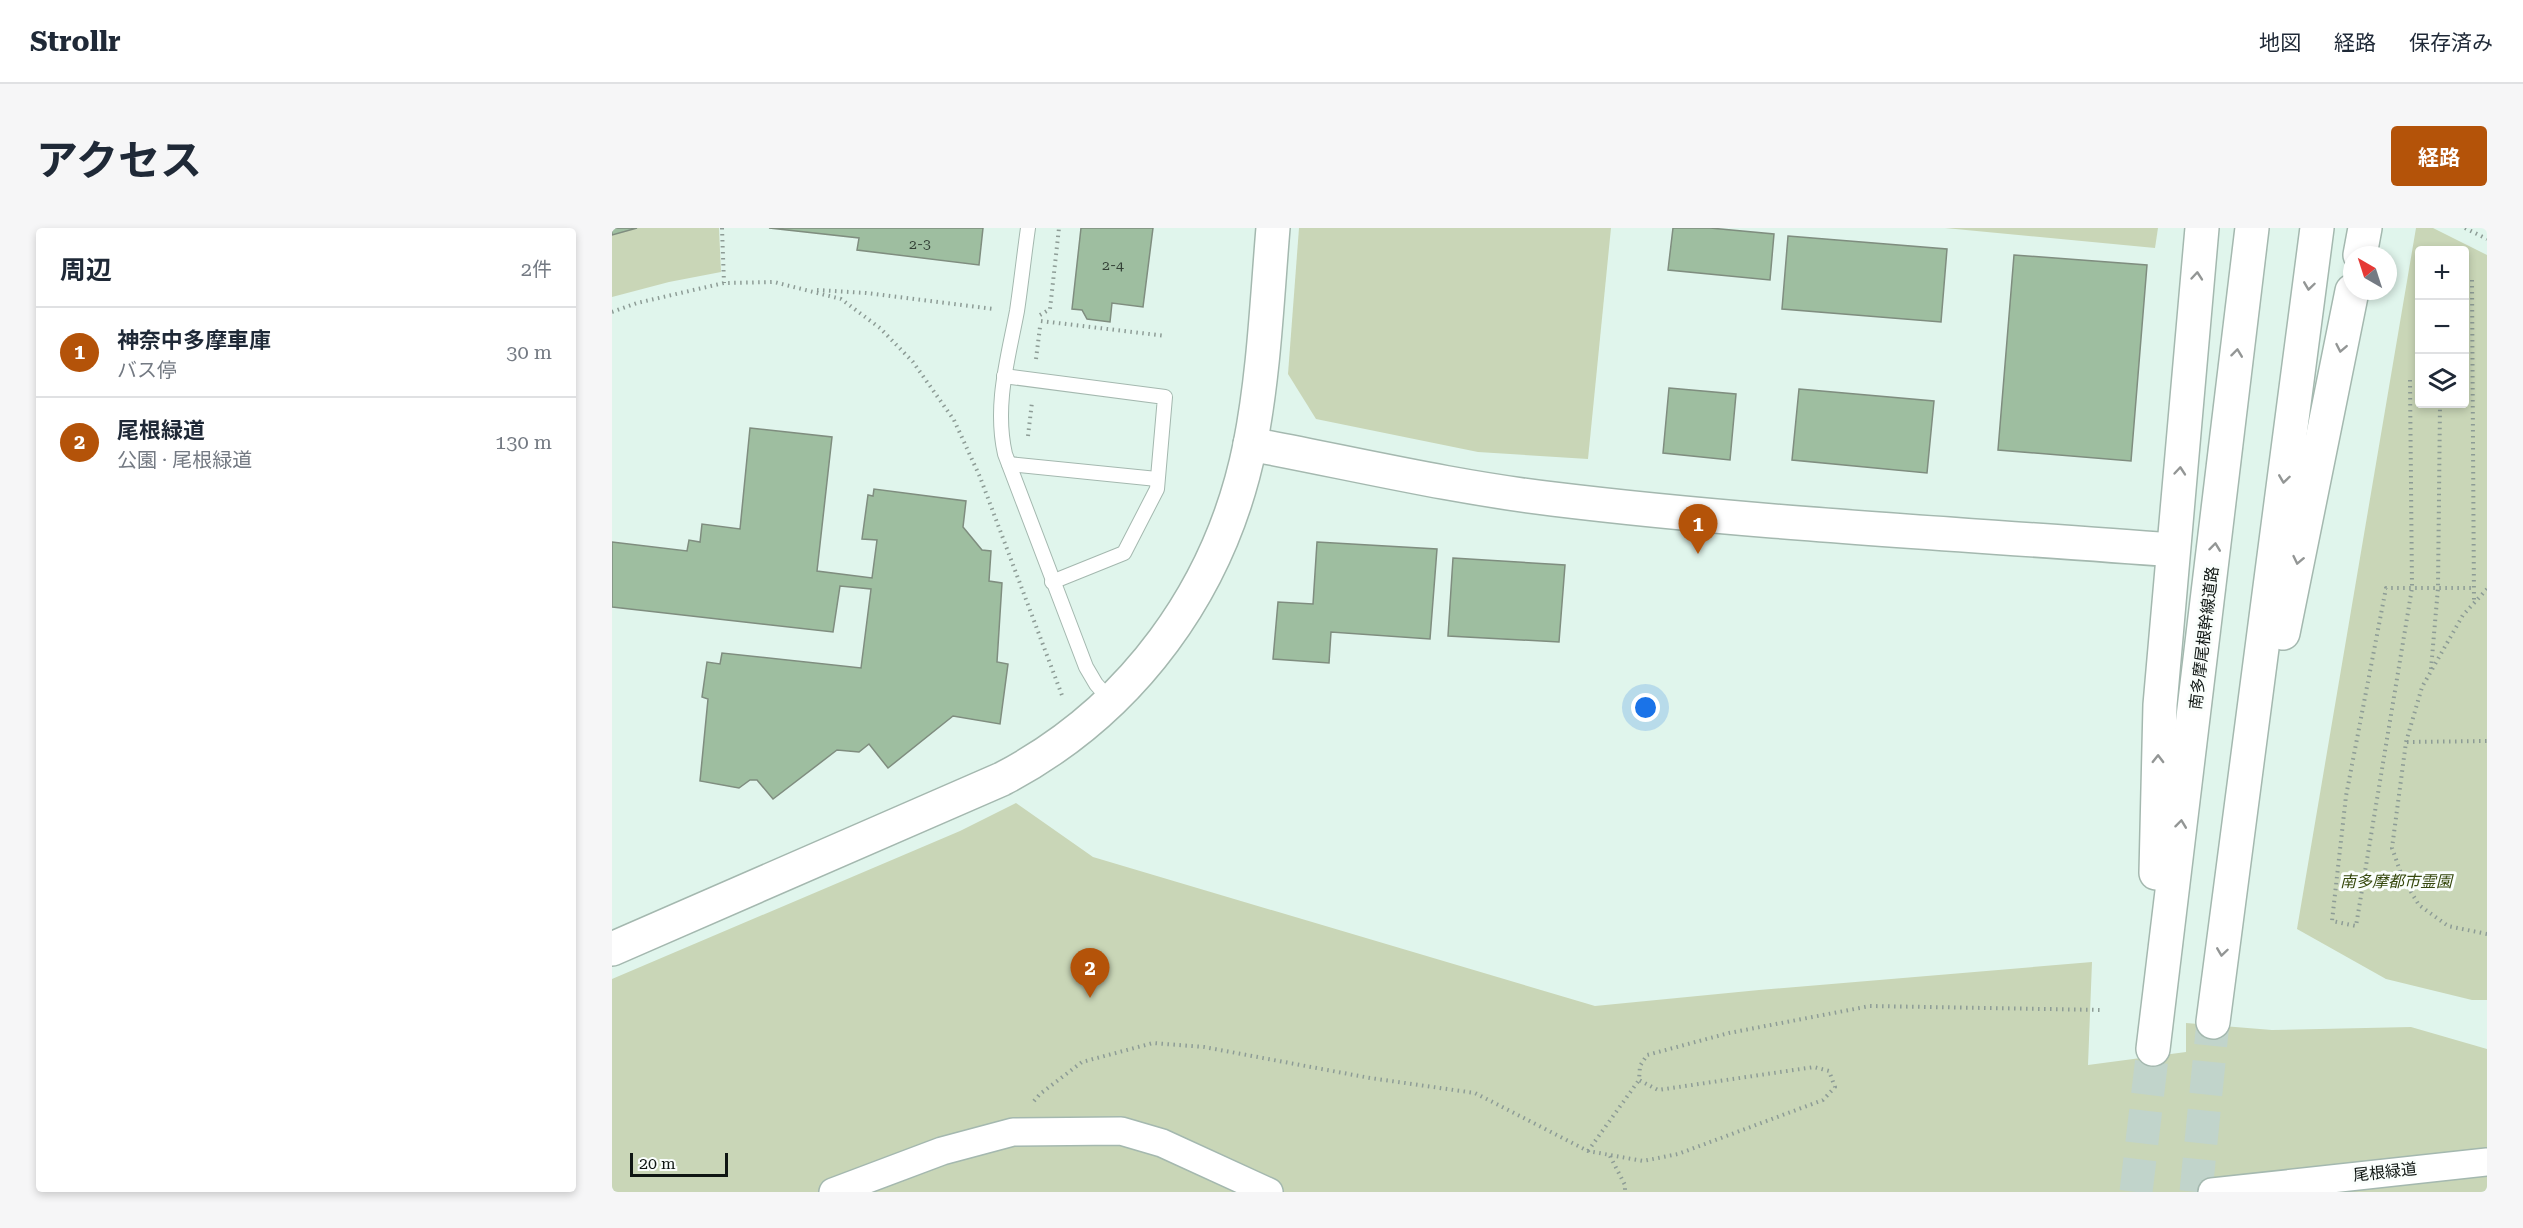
<!DOCTYPE html>
<html lang="ja">
<meta charset="utf-8">
<style>
body{margin:0;font-family:"Roboto Serif","Noto Sans JP",serif;background:#f6f6f7;color:#1f2937}
.controls{position:absolute;right:18px;top:18px;display:grid;overflow:hidden;border-radius:6px;box-shadow:0 3px 9px #0003}
.controls button{width:54px;height:54px;display:grid;place-items:center;padding:0;border:0;border-bottom:2px solid #e0e1e3;background:#fff;color:#1f2937;font:30px sans-serif}
.compass{position:absolute;left:1731px;top:18px;width:54px;height:54px;border-radius:50%;background:#fff;box-shadow:0 3px 9px #0003;rotate:321deg}
.scale{position:absolute;left:18px;bottom:15px;width:98px;box-sizing:border-box;padding-left:6px;border:3px solid #0f1613;border-top:0;font-size:16px;line-height:21px;white-space:nowrap;color:#0f1613;-webkit-text-stroke:4px #fafefc;paint-order:stroke}
.you{position:absolute;left:1034px;top:480px;width:21px;height:21px;margin:-15px;border:4px solid #fff;border-radius:50%;background:#1a73e8;box-shadow:0 0 0 9px #1a73e833}
.badge{display:grid;place-items:center;width:39px;height:39px;border-radius:50%;background:#b45309;color:#fff;font-size:20px;font-weight:700}
.pin{position:absolute;translate:-50% -50px;filter:drop-shadow(0 2px 3px #0008)}
.pin::after{content:'';position:absolute;top:32px;width:21px;height:18px;background:inherit;clip-path:polygon(0 0,100% 0,50% 100%)}
.list{margin:0;padding:0;list-style:none}
h2{display:flex;justify-content:space-between;align-items:center;height:78px;margin:0;padding:0 24px;font-size:26px}
h2 small{font-size:20px;font-weight:400;color:#747a83}
.list li{display:grid;grid-template-columns:39px 1fr auto;gap:18px;align-items:center;box-sizing:border-box;height:90px;padding:0 24px;border-top:2px solid #e0e1e3}
.list b{display:block;font-size:22px;white-space:nowrap}
.list p{margin:0;font-size:20px;white-space:nowrap;color:#747a83}
.list em{font-size:20px;font-style:normal;color:#747a83}
.icon{flex:none;width:33px;height:33px;fill:none;stroke:currentColor;stroke-width:2;stroke-linecap:round;stroke-linejoin:round}
.map{position:relative;flex:none;width:1875px;height:964px;overflow:hidden;border-radius:6px}
header{display:flex;align-items:center;gap:36px;box-sizing:border-box;height:84px;padding:0 30px;background:#fff;border-bottom:2px solid #e0e1e3}
header strong{font-size:28px}
nav{display:flex;gap:33px;margin-inline-start:auto;font-size:21px}
.intro{display:flex;align-items:center;justify-content:space-between;box-sizing:border-box;height:144px;padding:0 36px}
h1{margin:0;font-size:42px}
.button{padding:15px 27px;border-radius:6px;background:#b45309;color:#fff;font-size:21px;font-weight:700}
main{display:flex;gap:36px;padding:0 36px}
aside{flex:1;background:#fff;border-radius:6px;box-shadow:0 3px 9px #0003}
.map>svg:first-child{display:block}
.green{fill:#c9d6b7;fill-rule:evenodd}
.building{fill:#9ebea0;stroke:#7f8d7f;stroke-width:1.5}
.lines{fill:none;stroke-linecap:round;stroke-linejoin:round}
.secondary-tunnel{stroke:#c1d4cb;stroke-width:33;stroke-dasharray:33 16;stroke-linecap:butt}
.lane-casing{stroke:#a4b8af;stroke-width:16}
.street-casing{stroke:#a4b8af;stroke-width:30}
.secondary-casing{stroke:#a4b8af;stroke-width:36}
.path{stroke:#8d9c96;stroke-width:4;stroke-dasharray:1.5 4.5;stroke-linecap:butt}
.lane{stroke:#fff;stroke-width:14}
.street{stroke:#fff;stroke-width:27}
.secondary{stroke:#fff;stroke-width:33}
.oneway{stroke:#939695}
.labels{text-anchor:middle;dominant-baseline:central;stroke-width:6;stroke-linejoin:round;paint-order:stroke}
.number-label{font-size:14px;fill:#334036}
.street-label{font-size:16px;fill:#0f1613;stroke:#fafefc}
.park-label{font-size:16px;font-style:italic;fill:#35470c;stroke:#fafefc}
</style>
<header>
<strong>Strollr</strong>
<nav><a>地図</a><a>経路</a><a>保存済み</a></nav>
</header>
<div class="intro"><h1>アクセス</h1><a class="button">経路</a></div>
<main>
<aside>
<h2>周辺<small>2件</small></h2>
<ul class="list">
<li><span class="badge">1</span><div><b>神奈中多摩車庫</b><p>バス停</p></div><em>30 m</em></li>
<li><span class="badge">2</span><div><b>尾根緑道</b><p>公園 · 尾根緑道</p></div><em>130 m</em></li>
</ul>
</aside>
<div class="map">
<svg width="1875" height="964" viewBox="0 0 1875 964">
<rect width="100%" height="100%" fill="#e0f5ec"/>
<g class="green">
<path d="M25 0H107L109 44 57 54 0 69V7Z"/>
<path d="M687 0H999L976 231 866 224 704 191 676 146Z"/>
<path d="M1333 0H1546L1543 20Z"/>
<path d="M1804 0H1821L1875 27V772H1860L1774 751 1685 701ZM1808 22H1852V176H1808Z"/>
<path d="M404 575 481 629 983 778 1147 762 1480 734 1476 837 1574 824V795L1660 802 1799 799 1875 821V964H0V751L348 603Z"/>
</g>
<g class="building">
<path d="M0 0H25L0 7Z"/>
<path d="M157 0H371L367 37 245 22 247 10Z"/>
<path d="M469 0H541L531 79 500 75 498 94 475 91 470 82 460 81Z"/>
<path d="M1061 0H1098L1162 6 1158 52 1056 42Z"/>
<path d="M1176 8 1335 21 1329 94 1170 81Z"/>
<path d="M1402 27 1535 37 1519 233 1386 222Z"/>
<path d="M1057 160 1124 166 1118 232 1051 225Z"/>
<path d="M1187 161 1322 173 1315 245 1180 232Z"/>
<path d="M138 200 220 209 205 343 260 350 265 312 250 311 256 267 261 268 262 261 354 273 351 299 370 322 379 323 377 353 390 355 385 434 396 436 388 496 341 488 276 540 257 516 247 524 225 522 161 571 145 552H138L127 560 88 553 96 471 90 469 95 434 108 436 110 425 249 440 259 361 228 358 221 404 0 379V314L75 323 77 312 88 314 90 296 128 301Z"/>
<path d="M705 314 825 321 818 411 719 404 717 435 661 431 666 374 701 376Z"/>
<path d="M841 330 953 337 947 414 836 408Z"/>
</g>
<g class="lines">
<g class="secondary-tunnel">
<path d="M1524 964 1541 821"/>
<path d="M1584 964 1601 794"/>
</g>
<g class="lane-casing">
<g id="lane">
<path d="M416 0C412 28 409 56 405 83 396 131 382 177 393 226L474 439 484 456 499 473"/>
<path d="M392 148 553 169 545 261 512 325 440 354"/>
<path d="M397 236 545 251"/>
</g>
</g>
<g class="street-casing">
<g id="street">
<path d="M221 964 330 923 401 904 509 903 550 915 657 964"/>
<path d="M1600 964 1875 934"/>
</g>
</g>
<g class="secondary-casing">
<g id="secondary">
<path d="M1748 27 1753 0"/>
<path d="M638 216C739 235 839 259 941 271 1146 296 1354 306 1560 322"/>
<path d="M1671 405 1740 63"/>
<path d="M1544 645 1548 477 1590 0"/>
<path d="M0 721 390 551C520 483 609 361 638 217 652 146 655 72 661 0"/>
<path d="M1601 794 1705 0"/>
<path d="M1541 821 1640 0"/>
</g>
</g>
<g class="path">
<path d="M110 0 112 55"/>
<path d="M1853 0 1875 11"/>
<path d="M1860 52 1862 375"/>
<path d="M205 62 254 65 382 81"/>
<path d="M0 84 25 75 112 55 162 54 229 71 268 100 301 134 342 192 368 249 451 470"/>
<path d="M428 87 438 81 447 0"/>
<path d="M429 93 554 108"/>
<path d="M424 131 428 99"/>
<path d="M1798 152 1800 360 1744 698 1720 693 1734 568 1774 360C1803 360 1833 360 1862 360"/>
<path d="M416 208 420 174"/>
<path d="M1875 361 1851 387 1810 459 1794 514 1780 620 1791 651 1807 677 1836 698 1875 706"/>
<path d="M1819 441 1826 360 1828 176"/>
<path d="M1795 514 1875 513"/>
<path d="M422 873 428 866 470 834 541 815 592 819 758 850 863 865 976 923 1031 933 1066 926 1211 872 1223 859 1217 843 1202 839 1046 862 1027 852 1028 838 1035 827 1117 805 1258 778 1491 782"/>
<path d="M976 923 1027 852"/>
<path d="M998 928 1013 957V964"/>
</g>
<use href="#lane" class="lane"/>
<use href="#street" class="street"/>
<use href="#secondary" class="secondary"/>
</g>
<defs><path id="oneway-chevron" d="M-2-3.5L2.5 0L-2 3.5" fill="none" stroke-width="1.6" stroke-linecap="round" stroke-linejoin="round" transform="scale(1.5)"/></defs>
<g class="oneway">
<use href="#oneway-chevron" transform="translate(1585 48) rotate(-85)"/>
<use href="#oneway-chevron" transform="translate(1697 58) rotate(98)"/>
<use href="#oneway-chevron" transform="translate(1729 120) rotate(101)"/>
<use href="#oneway-chevron" transform="translate(1625 125) rotate(-83)"/>
<use href="#oneway-chevron" transform="translate(1568 243) rotate(-85)"/>
<use href="#oneway-chevron" transform="translate(1672 251) rotate(98)"/>
<use href="#oneway-chevron" transform="translate(1603 319) rotate(-83)"/>
<use href="#oneway-chevron" transform="translate(1686 332) rotate(102)"/>
<use href="#oneway-chevron" transform="translate(1546 531) rotate(-89)"/>
<use href="#oneway-chevron" transform="translate(1569 596) rotate(-83)"/>
<use href="#oneway-chevron" transform="translate(1610 724) rotate(98)"/>
</g>
<g class="labels">
<g class="number-label">
<text x="308" y="16">2-3</text>
<text x="501" y="37">2-4</text>
</g>
<g class="street-label">
<text transform="translate(1592 410) rotate(-83)">南多摩尾根幹線道路</text>
<text transform="translate(1773 944) rotate(-6)">尾根緑道</text>
</g>
<g class="park-label">
<text x="1784" y="653">南多摩都市霊園</text>
</g>
</g>
</svg>
<div class="controls">
<button>+</button>
<button>−</button>
<button><svg class="icon" aria-label="layers" viewBox="0 0 24 24"><path d="M12 4l9 5-9 5-9-5zM3 14l9 5 9-5"/></svg></button>
</div>
<svg class="compass" viewBox="-18 -18 36 36"><path d="M0-13l5 13h-10z" fill="#e53935"/><path d="M0 13l5-13h-10z" fill="#747a83"/></svg>
<div class="scale">20 m</div>
<div class="you"></div>
<div class="pin badge" style="left:1086px;top:326px">1</div>
<div class="pin badge" style="left:478px;top:770px">2</div>
</div>
</main>
